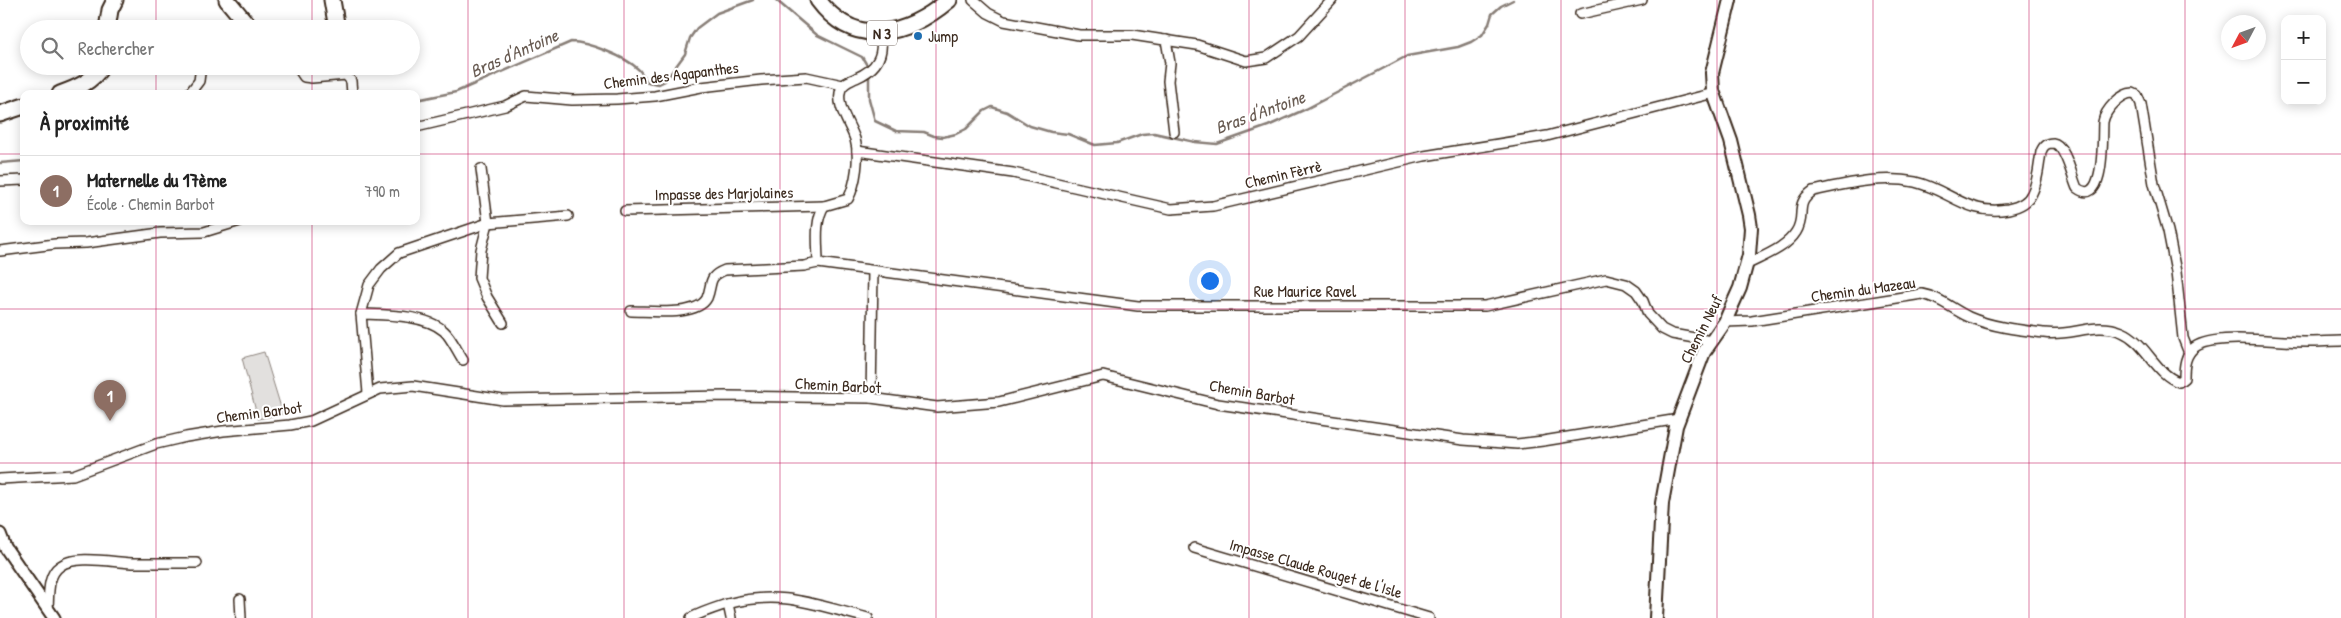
<!DOCTYPE html>
<html lang="fr">
<meta charset="utf-8">
<style>
body{margin:0;font-family:"Patrick Hand",sans-serif;background:#f2f2f2;color:#222}
.controls{position:absolute;right:15px;top:15px;display:grid;overflow:hidden;border-radius:10px;box-shadow:0 2px 12px #0003}
.controls button{width:45px;height:45px;display:grid;place-items:center;padding:0;border:0;border-bottom:1px solid #e0e0e0;background:#fff;color:#222;font:25px sans-serif}
.compass{position:absolute;left:2221px;top:15px;width:45px;height:45px;border-radius:50%;background:#fff;box-shadow:0 2px 12px #0003;rotate:229deg}
.you{position:absolute;left:1209px;top:280px;width:18px;height:18px;margin:-12px;border:4px solid #fff;border-radius:50%;background:#1a73e8;box-shadow:0 0 0 8px #1a73e833}
.badge{display:grid;place-items:center;width:32px;height:32px;border-radius:50%;background:#ea580c;color:#fff;font-size:16px;font-weight:700}
.pin{position:absolute;translate:-50% -41px;filter:drop-shadow(0 1px 2px #0008)}
.pin::after{content:'';position:absolute;top:26px;width:18px;height:15px;background:inherit;clip-path:polygon(0 0,100% 0,50% 100%)}
.list{margin:0;padding:0;list-style:none}
h2{display:flex;justify-content:space-between;align-items:center;height:65px;margin:0;padding:0 20px;font-size:21px}
h2 small{font-size:16px;font-weight:400;color:#767676}
.list li{display:grid;grid-template-columns:32px 1fr auto;gap:15px;align-items:center;box-sizing:border-box;height:70px;padding:0 20px;border-top:1px solid #e0e0e0}
.list b{display:block;font-size:19px;white-space:nowrap}
.list p{margin:0;font-size:16px;white-space:nowrap;color:#767676}
.list em{font-size:16px;font-style:normal;color:#767676}
.icon{flex:none;width:28px;height:28px;fill:none;stroke:currentColor;stroke-width:2;stroke-linecap:round;stroke-linejoin:round}
.map{position:relative;flex:none;width:2341px;height:618px;overflow:hidden}
.search{position:absolute;background:#fff;box-shadow:0 2px 12px #0003;left:20px;top:20px;width:400px;height:55px;display:flex;align-items:center;gap:12px;box-sizing:border-box;padding:0 18px;border-radius:28px;color:#767676;font-size:19px}
.panel{position:absolute;background:#fff;box-shadow:0 2px 12px #0003;left:20px;top:90px;width:400px;height:135px;border-radius:10px}
.map>svg:first-child{display:block}
.green{fill:#e2e0de;stroke:#8e857e}
.lines{fill:none;stroke-linecap:round;stroke-linejoin:round}
.stream{stroke:#887e77;stroke-width:2.5}
.minor-casing{stroke:#3b2a1e;stroke-width:12}
.tertiary-casing{stroke:#3b2a1e;stroke-width:15}
.secondary-casing{stroke:#3b2a1e;stroke-width:16}
.primary-casing{stroke:#3b2a1e;stroke-width:19}
.minor{stroke:#fff;stroke-width:9}
.tertiary{stroke:#fff;stroke-width:11}
.secondary{stroke:#fff;stroke-width:12}
.primary{stroke:#fff;stroke-width:15}
.grid{fill:none;stroke:#c2185b;stroke-width:1;stroke-opacity:0.55}
.poi-dot{fill:#1f6fb2;stroke:#fff;stroke-width:2}
.labels{text-anchor:middle;dominant-baseline:central;stroke-width:4;stroke-linejoin:round;paint-order:stroke}
.shield{fill:#fff;stroke:#766a62;stroke-width:1}
.shield-label{font-size:15px;font-weight:bold;fill:#3b2a1e}
.poi-label{font-size:16px;fill:#3b2a1e;stroke:#fff;text-anchor:start}
.street-label{font-size:16px;fill:#3b2a1e;stroke:#fff}
.water-label{font-size:18px;font-style:italic;fill:#685b52;stroke:#fff}
</style>
<div class="map">
<svg width="2341" height="618" viewBox="0 0 2341 618">
<rect width="100%" height="100%" fill="#fff"/>
<filter id="ink" filterUnits="userSpaceOnUse"><feTurbulence type="fractalNoise" baseFrequency=".02" numOctaves="2"/><feDisplacementMap in="SourceGraphic" scale="10" xChannelSelector="R" yChannelSelector="G"/><feConvolveMatrix kernelMatrix="1 2 1 2 8 2 1 2 1" color-interpolation-filters="sRGB"/></filter>
<g filter="url(#ink)">
<path class="green" d="M264 352 283 414 258 419 242 358Z"/>
<g class="lines">
<g class="stream">
<path d="M776 0 817 35 862 57 868 67"/>
<path d="M869 73V99L875 121 896 131 924 132 934 136 943 137 956 134 966 129 984 111 992 107 1007 112 1030 126 1051 132 1068 134 1095 145 1117 143 1142 134 1154 133 1195 142 1217 144 1268 126 1306 109 1407 56 1458 47 1471 42 1482 35 1489 24 1492 14 1501 6 1513 0"/>
<path d="M416 100 456 92 571 42C588 42 626 57 638 69 642 72 644 78 647 82L659 84 665 81 685 54 690 38 697 28 717 13 753 0"/>
<path d="M0 163 24 161"/>
</g>
<g class="minor-casing">
<g id="minor">
<path d="M973 0 988 13 1004 21 1079 35H1132L1197 45 1246 61 1266 58 1299 36 1332 0"/>
<path d="M1580 14 1642 0"/>
<path d="M1166 40 1170 63 1168 81 1174 132"/>
<path d="M300 66V71L304 77 312 78 346 75 351 81 352 94"/>
<path d="M189 94 199 81 201 66"/>
<path d="M416 127 505 106 526 96 572 100 617 99 655 96 701 87 761 80 806 77 843 85"/>
<path d="M857 151 1013 173 1171 209 1213 206 1424 156 1547 136 1714 93"/>
<path d="M481 169 488 223 481 250 479 278 487 297 503 323"/>
<path d="M0 181 24 180"/>
<path d="M625 211 824 206"/>
<path d="M0 251 55 244 86 243 160 233 204 232 240 221"/>
<path d="M818 263 1138 306H1485L1606 279 1626 284 1636 291 1643 301 1648 314 1662 329 1672 334 1711 341"/>
<path d="M1746 265C1763 256 1786 248 1796 232 1807 215 1793 205 1813 191 1847 184 1881 175 1915 182 1950 190 1967 216 2008 209 2018 207 2028 203 2032 193 2038 182 2039 165 2041 152 2043 146 2046 143 2053 143 2065 144 2072 177 2077 188 2106 209 2102 134 2103 122 2105 110 2121 93 2133 93L2137 95 2141 104 2154 184 2168 231 2176 272 2183 338 2189 353"/>
<path d="M631 311C650 311 697 317 707 298 713 283 707 277 725 270L804 266 818 263C818 245 814 222 824 206L848 199C856 184 860 156 855 139 850 124 835 105 841 89 844 82 850 81 856 78 877 69 885 55 880 33"/>
<path d="M361 314C384 315 425 314 444 331 451 337 457 351 463 360"/>
<path d="M1725 322 1752 321 1922 294C1940 297 1953 310 1969 317 1992 327 2019 330 2044 333 2071 337 2095 321 2122 332 2146 342 2155 374 2179 382L2184 378C2184 366 2185 354 2195 347 2216 332 2284 343 2310 342 2320 342 2331 341 2341 341"/>
<path d="M368 393 361 314 369 285 381 269 399 253 488 223 568 216"/>
<path d="M871 398 873 271"/>
<path d="M0 479 73 475 156 444 186 437 223 431 290 425 311 421 380 389 413 386 503 400 726 396 871 398 937 407 999 402 1103 376 1218 404 1463 440 1517 444 1543 441 1679 419"/>
<path d="M1194 548 1429 618"/>
<path d="M240 599 241 618"/>
<path d="M728 604 731 618"/>
<path d="M48 609C49 595 47 575 60 566 75 554 117 563 135 563 156 563 176 563 197 563"/>
<path d="M691 618C702 612 715 608 727 604 783 589 814 605 868 618"/>
</g>
</g>
<g class="tertiary-casing">
<path id="tertiary" d="M0 534 5 547 54 618"/>
</g>
<g class="secondary-casing">
<path id="secondary" d="M1656 618 1662 503 1676 426 1704 352 1725 322 1731 308 1740 288 1749 255 1751 228 1749 215 1731 141 1713 91 1712 73 1730 0"/>
</g>
<g class="primary-casing">
<g id="primary">
<path d="M227 0 251 29"/>
<path d="M332 0 337 29"/>
<path d="M818 0C855 50 907 35 949 0"/>
<path d="M107 29 110 10 115 0"/>
<path d="M60 94C77 88 92 82 102 66"/>
<path d="M0 114 24 106"/>
</g>
</g>
<use href="#minor" class="minor"/>
<use href="#tertiary" class="tertiary"/>
<use href="#secondary" class="secondary"/>
<use href="#primary" class="primary"/>
</g>
</g>
<path class="grid" d="M156 0V29M312 0V29M468 0V618M624 0V618M780 0V618M936 0V618M1092 0V618M1249 0V618M1405 0V618M1561 0V618M1717 0V618M1873 0V618M2029 0V618M2185 0V618M156 66V94M312 66V94M0 154H24M416 154H2341M156 221V618M312 221V618M0 309H2341M0 463H2341"/>
<circle class="poi-dot" cx="918" cy="36" r="5"/>
<g class="labels">
<rect class="shield" x="867" y="20.5" width="30" height="25" rx="4"/>
<g class="shield-label">
<text x="882" y="33">N 3</text>
</g>
<g class="poi-label">
<text x="928" y="36">Jump</text>
</g>
<g class="street-label">
<text transform="translate(671 75) rotate(-7)">Chemin des Agapanthes</text>
<text transform="translate(1283 174) rotate(-13)">Chemin Fèrrè</text>
<text transform="translate(724 193) rotate(-1)">Impasse des Marjolaines</text>
<text transform="translate(1863 289) rotate(-8)">Chemin du Mazeau</text>
<text x="1305" y="291">Rue Maurice Ravel</text>
<text transform="translate(1701 329) rotate(-63)">Chemin Neuf</text>
<text transform="translate(838 385) rotate(3)">Chemin Barbot</text>
<text transform="translate(1252 392) rotate(10)">Chemin Barbot</text>
<text transform="translate(259 412) rotate(-7)">Chemin Barbot</text>
<text transform="translate(1316 568) rotate(16)">Impasse Claude Rouget de l'Isle</text>
</g>
<g class="water-label">
<text transform="translate(514 53) rotate(-24)">Bras d'Antoine</text>
<text transform="translate(1260 112) rotate(-20)">Bras d'Antoine</text>
</g>
</g>
</svg>
<div class="controls">
<button>+</button>
<button>−</button>
</div>
<svg class="compass" viewBox="-18 -18 36 36"><path d="M0-13l5 13h-10z" fill="#e53935"/><path d="M0 13l5-13h-10z" fill="#767676"/></svg>
<div class="you"></div>
<div class="pin badge" style="left:110px;top:421px;background:#8d6e63">1</div>
<div class="search"><svg class="icon" aria-label="search" viewBox="0 0 24 24"><circle cx="10" cy="10" r="6"/><path d="M15 15l6 6"/></svg>Rechercher</div>
<section class="panel">
<h2>À proximité<small></small></h2>
<ul class="list">
<li><span class="badge" style="background:#8d6e63">1</span><div><b>Maternelle du 17ème</b><p>École · Chemin Barbot</p></div><em>790 m</em></li>
</ul>
</section>
</div>
